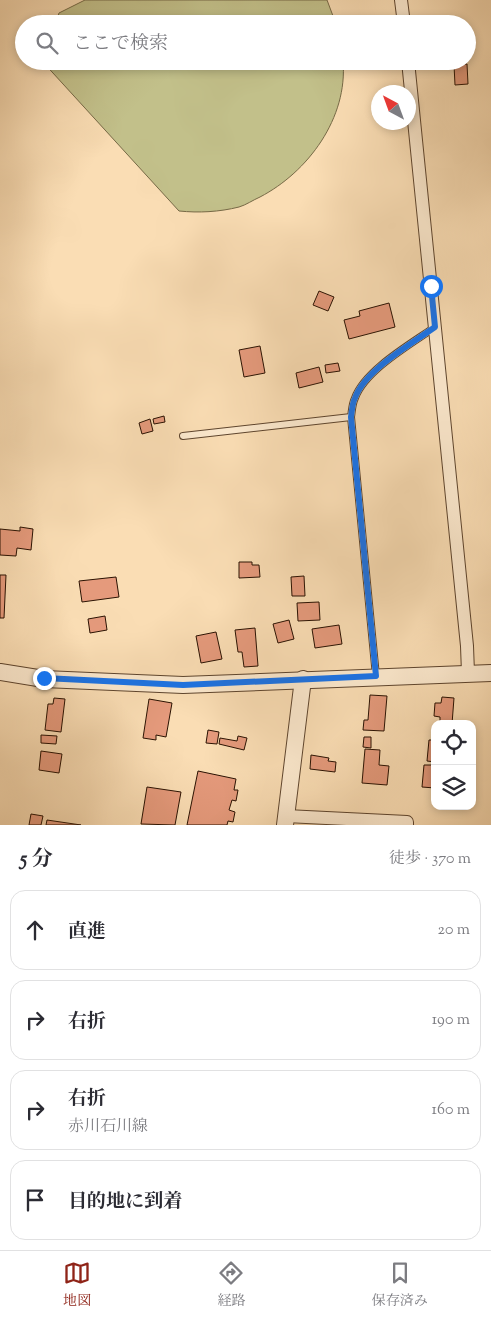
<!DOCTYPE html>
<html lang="ja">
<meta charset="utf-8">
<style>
body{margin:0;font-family:"Sorts Mill Goudy","Noto Serif JP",serif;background:#f7f7f7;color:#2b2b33}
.controls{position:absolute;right:15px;bottom:15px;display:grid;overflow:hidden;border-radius:10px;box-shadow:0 2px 8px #0003}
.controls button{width:45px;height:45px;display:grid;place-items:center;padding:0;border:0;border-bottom:1px solid #e1e1e2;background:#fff;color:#2b2b33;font:25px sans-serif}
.compass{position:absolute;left:371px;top:85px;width:45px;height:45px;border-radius:50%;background:#fff;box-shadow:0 2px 8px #0003;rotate:319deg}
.stop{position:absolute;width:15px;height:15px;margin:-11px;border:4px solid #1a73e8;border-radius:50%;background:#fff}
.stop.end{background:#1a73e8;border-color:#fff;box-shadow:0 1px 5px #0008}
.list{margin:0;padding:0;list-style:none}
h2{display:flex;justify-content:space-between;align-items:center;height:65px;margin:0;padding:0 20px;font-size:21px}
h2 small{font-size:16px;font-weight:400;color:#7c7c81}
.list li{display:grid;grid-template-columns:32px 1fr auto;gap:15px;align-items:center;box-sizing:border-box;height:80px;margin:0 10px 10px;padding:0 10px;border:1px solid #e1e1e2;border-radius:15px}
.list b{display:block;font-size:19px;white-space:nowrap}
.list p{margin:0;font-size:16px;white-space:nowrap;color:#7c7c81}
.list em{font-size:16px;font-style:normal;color:#7c7c81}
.icon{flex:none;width:28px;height:28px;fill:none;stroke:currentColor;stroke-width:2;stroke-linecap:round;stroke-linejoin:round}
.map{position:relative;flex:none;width:491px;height:825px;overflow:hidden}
.search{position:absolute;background:#fff;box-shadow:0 2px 8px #0003;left:15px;right:15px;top:15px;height:55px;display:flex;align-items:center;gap:12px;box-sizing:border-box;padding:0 18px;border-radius:28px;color:#7c7c81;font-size:19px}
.sheet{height:425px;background:#fff}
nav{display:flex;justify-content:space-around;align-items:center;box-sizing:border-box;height:70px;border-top:1px solid #e1e1e2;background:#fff;font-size:14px;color:#7c7c81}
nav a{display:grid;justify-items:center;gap:2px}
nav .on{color:#8f2418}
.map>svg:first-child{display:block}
.green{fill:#c2c08a;stroke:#766946}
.building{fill:#e59a7c;stroke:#2a1202}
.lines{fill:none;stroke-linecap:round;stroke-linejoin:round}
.service-casing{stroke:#5e452e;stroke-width:8}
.minor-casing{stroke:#5e452e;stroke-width:14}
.tertiary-casing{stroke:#5e452e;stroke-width:18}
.service{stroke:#fce9ce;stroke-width:6}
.minor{stroke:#fce9ce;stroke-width:12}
.tertiary{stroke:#fce9ce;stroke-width:16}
.route{stroke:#1a73e8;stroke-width:6}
</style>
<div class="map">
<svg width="491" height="825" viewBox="0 0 491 825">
<rect width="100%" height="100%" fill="#faddb4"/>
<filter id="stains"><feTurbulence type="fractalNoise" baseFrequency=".004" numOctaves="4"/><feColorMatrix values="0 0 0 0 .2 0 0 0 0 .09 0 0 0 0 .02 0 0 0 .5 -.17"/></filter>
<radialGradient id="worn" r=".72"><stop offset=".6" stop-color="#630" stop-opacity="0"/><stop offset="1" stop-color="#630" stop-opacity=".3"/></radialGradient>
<g class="green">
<path d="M85 0H327L336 24H55L59 13Z"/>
<path d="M42 61H343C348 118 308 172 260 197 253 200 246 205 239 207 219 212 199 213 179 211Z"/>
</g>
<g class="building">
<path d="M467 64 468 84 455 85 454 65Z"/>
<path d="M319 291 334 297 328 311 313 305Z"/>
<path d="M389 303 395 327 349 339 344 320 360 316 359 311Z"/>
<path d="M260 346 265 373 244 377 239 350Z"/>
<path d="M338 363 340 371 326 373 325 365Z"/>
<path d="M319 367 323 382 299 388 296 373Z"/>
<path d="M164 416 165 422 154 424 153 419Z"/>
<path d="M150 419 153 431 142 434 139 423Z"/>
<path d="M20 527 33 529 31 550 17 548 16 556 0 555V529L20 531Z"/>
<path d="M239 562H252V565H259L260 577 239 578Z"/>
<path d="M0 575H6L4 618H0Z"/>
<path d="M304 576 305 596H292L291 577Z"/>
<path d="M116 577 119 597 82 602 79 581Z"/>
<path d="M319 602 320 620 298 621 297 603Z"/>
<path d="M105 616 107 630 90 633 88 619Z"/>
<path d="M289 620 294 639 278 643 273 624Z"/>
<path d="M339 625 342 644 315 648 312 629Z"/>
<path d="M255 628 258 666 244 667 242 652H238L235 630Z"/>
<path d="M216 632 222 659 201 663 196 636Z"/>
<path d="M370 695 387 696 384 731 363 730 364 720H368Z"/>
<path d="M442 697 454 698 452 724 440 723V717L434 716 435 703H441Z"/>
<path d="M54 698 65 699 61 732 45 730 48 704H53Z"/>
<path d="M149 699 172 703 166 737 156 735V740L143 738Z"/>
<path d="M208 730 219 732 217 744 206 743Z"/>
<path d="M41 735 57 736 56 744 41 743Z"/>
<path d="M238 736 247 738 244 750 219 744 220 738 237 741Z"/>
<path d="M364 737H371V748L363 747Z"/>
<path d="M429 740H435V762L427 761Z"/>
<path d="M365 749 380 750 379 765 389 766 387 785 362 783Z"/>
<path d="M41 751 62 754 59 773 39 770Z"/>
<path d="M311 755 329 758 328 761 336 762 335 772 310 769Z"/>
<path d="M424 765H435V788L422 787Z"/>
<path d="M198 771 236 779 234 790H238L236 801 232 800 229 810 235 812 233 822 228 821 227 825H187Z"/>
<path d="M147 787 181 792 175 825 141 824Z"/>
<path d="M31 814 43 816 41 825H29Z"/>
<path d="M47 820 81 825H46Z"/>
</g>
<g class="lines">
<g class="service-casing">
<g id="service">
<path d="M183 436 351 417"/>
<path d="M376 676 351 417C352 411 352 404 355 398 365 370 411 344 435 327"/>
</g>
</g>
<g class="minor-casing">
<g id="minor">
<path d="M401 0 404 24"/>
<path d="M408 61 467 646 468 673"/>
<path d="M286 816 407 822V825"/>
</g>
</g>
<g class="tertiary-casing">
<g id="tertiary">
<path d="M0 672 44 679 183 685 491 673"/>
<path d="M285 825 303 679"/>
</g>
</g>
<use href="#service" class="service"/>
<use href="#minor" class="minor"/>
<use href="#tertiary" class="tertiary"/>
</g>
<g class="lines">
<path class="route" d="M44 678 183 685 376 676 351 417C352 411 352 404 355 398 365 370 411 344 435 327L431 286"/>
</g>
<rect width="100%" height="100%" filter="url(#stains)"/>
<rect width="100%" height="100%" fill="url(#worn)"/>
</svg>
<div class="controls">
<button><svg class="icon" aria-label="locate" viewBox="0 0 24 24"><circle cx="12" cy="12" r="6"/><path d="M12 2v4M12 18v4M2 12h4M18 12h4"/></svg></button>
<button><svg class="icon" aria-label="layers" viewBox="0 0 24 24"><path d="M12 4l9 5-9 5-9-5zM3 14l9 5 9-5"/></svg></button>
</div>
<svg class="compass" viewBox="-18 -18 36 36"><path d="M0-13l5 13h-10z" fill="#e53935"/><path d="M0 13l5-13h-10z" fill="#7c7c81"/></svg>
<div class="stop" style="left:431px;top:286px"></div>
<div class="stop end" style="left:44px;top:678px"></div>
<div class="search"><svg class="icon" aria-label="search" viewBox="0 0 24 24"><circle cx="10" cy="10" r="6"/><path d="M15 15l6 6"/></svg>ここで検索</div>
</div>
<section class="sheet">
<h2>5 分<small>徒歩 · 370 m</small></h2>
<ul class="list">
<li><svg class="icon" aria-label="ahead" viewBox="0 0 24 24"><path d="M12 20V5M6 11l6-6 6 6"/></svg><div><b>直進</b></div><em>20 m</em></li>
<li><svg class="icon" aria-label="right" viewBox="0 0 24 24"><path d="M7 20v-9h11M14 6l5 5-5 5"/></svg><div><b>右折</b></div><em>190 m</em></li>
<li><svg class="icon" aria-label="right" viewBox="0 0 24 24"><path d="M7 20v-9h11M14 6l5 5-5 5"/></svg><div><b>右折</b><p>赤川石川線</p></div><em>160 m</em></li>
<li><svg class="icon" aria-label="arrive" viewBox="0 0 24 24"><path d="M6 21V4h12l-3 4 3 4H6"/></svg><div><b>目的地に到着</b></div></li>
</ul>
</section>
<nav>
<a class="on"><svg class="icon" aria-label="map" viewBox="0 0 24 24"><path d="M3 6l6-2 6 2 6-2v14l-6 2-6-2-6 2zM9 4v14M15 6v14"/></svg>地図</a>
<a><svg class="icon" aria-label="directions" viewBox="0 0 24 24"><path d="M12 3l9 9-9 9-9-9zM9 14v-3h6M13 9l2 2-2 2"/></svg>経路</a>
<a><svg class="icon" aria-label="saved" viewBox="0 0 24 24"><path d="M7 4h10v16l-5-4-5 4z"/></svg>保存済み</a>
</nav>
